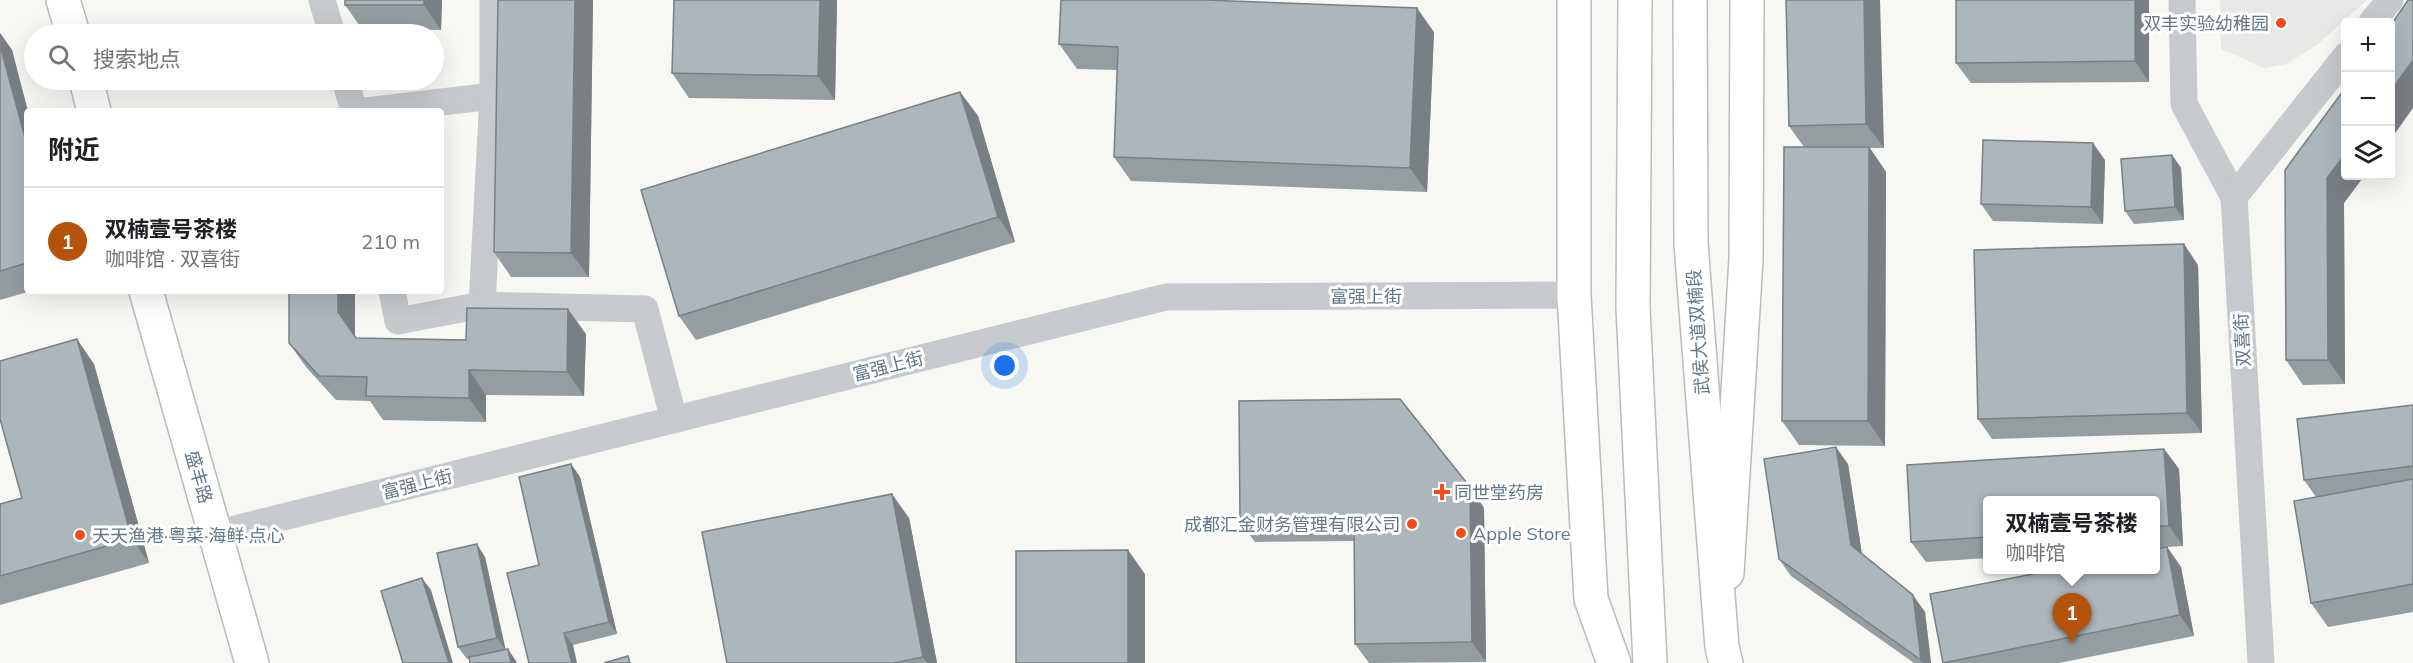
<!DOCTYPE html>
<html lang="zh">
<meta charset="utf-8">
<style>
body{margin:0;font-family:Mulish,"Noto Sans SC",sans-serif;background:#f6f6f6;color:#202124}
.controls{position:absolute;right:18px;top:18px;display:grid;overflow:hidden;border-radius:6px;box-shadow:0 6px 24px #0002}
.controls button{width:54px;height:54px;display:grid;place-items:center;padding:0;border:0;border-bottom:2px solid #e0e0e0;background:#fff;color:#202124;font:30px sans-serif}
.you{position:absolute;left:1005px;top:366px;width:21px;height:21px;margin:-15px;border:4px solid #fff;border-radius:50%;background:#1a73e8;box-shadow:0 0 0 9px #1a73e833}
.badge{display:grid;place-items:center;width:39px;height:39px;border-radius:50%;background:#b45309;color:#fff;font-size:20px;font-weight:700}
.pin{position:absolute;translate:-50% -50px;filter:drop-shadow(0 2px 3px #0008)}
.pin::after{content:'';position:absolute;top:32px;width:21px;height:18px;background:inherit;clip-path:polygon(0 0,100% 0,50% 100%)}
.popup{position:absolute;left:1983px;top:496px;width:177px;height:78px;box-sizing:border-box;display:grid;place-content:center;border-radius:6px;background:#fff;filter:drop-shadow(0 2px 4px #0005);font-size:20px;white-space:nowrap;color:#757577}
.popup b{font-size:22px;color:#202124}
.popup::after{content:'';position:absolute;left:50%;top:100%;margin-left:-12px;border:12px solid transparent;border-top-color:#fff}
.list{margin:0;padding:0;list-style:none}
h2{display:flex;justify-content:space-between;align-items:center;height:78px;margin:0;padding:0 24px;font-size:26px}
h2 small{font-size:20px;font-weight:400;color:#757577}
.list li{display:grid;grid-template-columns:39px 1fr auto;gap:18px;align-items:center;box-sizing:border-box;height:108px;padding:0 24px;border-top:2px solid #e0e0e0}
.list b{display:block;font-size:22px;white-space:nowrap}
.list p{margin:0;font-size:20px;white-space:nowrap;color:#757577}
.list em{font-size:20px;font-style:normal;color:#757577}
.icon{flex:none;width:33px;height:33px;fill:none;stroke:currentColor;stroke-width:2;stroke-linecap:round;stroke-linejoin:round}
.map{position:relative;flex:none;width:2413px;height:663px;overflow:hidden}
.search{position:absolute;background:#fff;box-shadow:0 6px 24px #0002;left:24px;top:24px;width:420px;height:66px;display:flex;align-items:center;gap:15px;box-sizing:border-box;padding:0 21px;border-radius:33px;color:#757577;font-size:22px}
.panel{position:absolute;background:#fff;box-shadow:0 6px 24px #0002;left:24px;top:108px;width:420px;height:186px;border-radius:6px}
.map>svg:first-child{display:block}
.built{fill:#e8e9e7}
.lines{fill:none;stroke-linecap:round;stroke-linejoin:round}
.secondary-casing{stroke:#b6bcc0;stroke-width:36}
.primary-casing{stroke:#b9bdc1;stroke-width:36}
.street{stroke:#c6cacd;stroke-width:27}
.secondary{stroke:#fff;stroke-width:33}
.primary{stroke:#fff;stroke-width:33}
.wall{fill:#959da1}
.shaded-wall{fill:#797f83}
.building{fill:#adb6bb;stroke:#797f83;stroke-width:1.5}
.poi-dot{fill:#f24d19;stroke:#fff;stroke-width:2}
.labels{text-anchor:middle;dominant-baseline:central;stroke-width:6;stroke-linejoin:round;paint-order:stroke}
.poi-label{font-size:18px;fill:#637787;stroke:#fff;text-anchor:start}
.street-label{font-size:18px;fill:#637787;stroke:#fff}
</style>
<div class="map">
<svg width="2413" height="663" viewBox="0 0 2413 663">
<rect width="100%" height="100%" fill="#f7f7f3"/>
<path class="built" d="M2220 0H2367L2317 45 2286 64 2264 68 2221 49Z"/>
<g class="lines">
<g class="secondary-casing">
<g id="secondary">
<path d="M63 0 73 34"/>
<path d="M1574 0V295L1591 599 1614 663"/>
<path d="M86 80 94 111"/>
<path d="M146 291 252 663"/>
<path d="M1727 573 1746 259 1747 0"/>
</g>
</g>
<g class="primary-casing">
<g id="primary">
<path d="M1635 0 1633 307 1650 663"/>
<path d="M1690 0 1691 244 1722 647 1726 663"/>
</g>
</g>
<g class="street">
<path d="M322 0 332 34"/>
<path d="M2182 0 2184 104 2234 197"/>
<path d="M2372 22 2390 0"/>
<path d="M345 80 354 111"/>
<path d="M365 111 493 96V0"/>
<path d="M392 291 398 321 482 305 493 96"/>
<path d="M482 305 645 309 674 420"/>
<path d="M215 534 1166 297 1574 295"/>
<path d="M2261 663 2234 197 2346 56"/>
</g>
<use href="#secondary" class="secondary"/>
<use href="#primary" class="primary"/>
</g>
<g class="wall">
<path d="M345 0H442L441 30 362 29 345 5Z"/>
<path d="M498 0H593L589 277H511L494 252Z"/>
<path d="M837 0 835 100 689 98 672 73Z"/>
<path d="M1786 0 1884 148H1870L1886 172 1885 446 1799 445 1782 421 1804 147 1789 126Z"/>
<path d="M1956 0H2149V82L1971 83 1956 63Z"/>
<path d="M1434 32 1427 192 1131 181 1114 157 1117 70 1077 69 1059 44Z"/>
<path d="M0 33 12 50 27 111V291H31L0 300Z"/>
<path d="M960 92 978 116 1015 242 696 340 679 316Z"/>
<path d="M2172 155 2181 168 2184 220 2134 224 2125 211Z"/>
<path d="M2105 160 2103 224 1993 221 1981 204Z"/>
<path d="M2346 176H2364L2344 203 2345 384 2303 385 2286 360Z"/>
<path d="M2198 265 2202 433 1992 439 1978 419Z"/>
<path d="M586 334 584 396 486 395V422L383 420 370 401 336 400 306 367 289 343 355 336 357 338 466 340Z"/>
<path d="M94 364 149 563 0 605V504L22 498Z"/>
<path d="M2413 405V612L2328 627 2311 603 2316 497 2304 480Z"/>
<path d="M2164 449 2179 469 2183 546 2167 547 2181 567 2194 636 2059 663H1943L1930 594 2053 570H2156V549L2165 547 2156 548V501H1988V558L1926 562 1911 542 1907 465Z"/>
<path d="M571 464 580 477 617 634 573 645 529 663 539 565Z"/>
<path d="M1848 464 1862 554 1925 612 1931 663H1914L1791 576 1779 559Z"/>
<path d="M1470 487 1484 508 1486 662 1369 663 1355 644 1354 541 1255 542 1240 522Z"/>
<path d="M909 518 937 663H727Z"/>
<path d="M485 557 505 649 516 661 467 659 458 647Z"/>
</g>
<g class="shaded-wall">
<path d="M424 0H442L441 30 424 5Z"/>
<path d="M575 0H593L589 277 571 253Z"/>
<path d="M820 0H837L835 100 818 76Z"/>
<path d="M1864 0H1880L1884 148 1866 124Z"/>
<path d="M2135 0H2149V82L2135 61Z"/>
<path d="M1417 8 1434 32 1427 192 1410 168Z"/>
<path d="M0 33 12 50 28 111H27V145L0 45Z"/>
<path d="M2413 60V108L2391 139V91Z"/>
<path d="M960 92 978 116 1015 242 998 217Z"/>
<path d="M2093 143 2105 160 2103 224 2091 207Z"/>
<path d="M1869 147 1886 172 1885 446 1868 421Z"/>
<path d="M2346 153V176H2364L2344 203 2345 384 2328 360 2327 178Z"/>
<path d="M2172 155 2181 168 2184 220 2175 207Z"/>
<path d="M2184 244 2198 265 2202 433 2187 413Z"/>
<path d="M338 291H355V336L373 363 338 312Z"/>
<path d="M568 309 586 334 584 396 567 372Z"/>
<path d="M77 339 94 364 149 563 132 539Z"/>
<path d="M469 370 486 395V422L469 398Z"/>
<path d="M1836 447 1848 464 1863 562 1851 545Z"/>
<path d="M2164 449 2179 469 2183 546 2169 526Z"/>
<path d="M571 464 580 477 617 634 609 622Z"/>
<path d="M1470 487 1484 508 1486 662 1472 642Z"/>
<path d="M892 494 909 518 937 663H927L923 657Z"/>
<path d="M477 544 485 557 506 651 497 638Z"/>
<path d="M2167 547 2181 567 2194 636 2180 615Z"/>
<path d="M1128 550 1145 574V663H1128Z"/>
<path d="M422 578 431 590 453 663H449Z"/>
<path d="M1913 595 1925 612 1931 663H1924L1921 660Z"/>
<path d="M564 633 573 645 577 663H572Z"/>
<path d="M508 649 516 661 517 663H511Z"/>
</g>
<g class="building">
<rect x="345" y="0" width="79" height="5"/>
<path d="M498 0H575L571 253 494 252Z"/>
<path d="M674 0H820L818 76 672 73Z"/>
<path d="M1061 0H1205L1417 8 1410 168 1114 157 1118 47 1059 44Z"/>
<path d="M1786 0H1864L1866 124 1789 126Z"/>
<path d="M1956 0H2135V61L1956 63Z"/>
<path d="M2408 0H2413V60L2391 91V25Z"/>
<path d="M0 45 27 145V263L0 271Z"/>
<path d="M2346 87V153L2327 178 2328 360H2286L2285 170Z"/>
<path d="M960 92 998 217 679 316 641 190Z"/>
<rect x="260" y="110" width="47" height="1"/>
<path d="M1983 140 2093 143 2091 207 1981 204Z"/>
<path d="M1784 147H1869L1868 421H1782Z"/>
<path d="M2172 155 2175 207 2125 211 2121 159Z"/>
<path d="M2184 244 2187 413 1978 419 1974 250Z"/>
<path d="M289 291H338V312L356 338 466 340 467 308 568 309 567 372 469 370V398L366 396 367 377 319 376 289 343Z"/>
<path d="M77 339 132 539 0 576V504L22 498 0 419V361Z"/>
<path d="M1400 399 1470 487 1472 642 1355 644 1354 520 1240 522 1239 401Z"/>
<path d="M2413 405V466L2304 480 2297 419Z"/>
<path d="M1836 447 1851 545 1913 595 1921 660 1779 559 1764 459Z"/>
<path d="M2164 449 2169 526H2156V501H1988V537L1911 542 1907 465Z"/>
<path d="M571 464 609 622 564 633 572 663H529L507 573 539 565 519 477Z"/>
<path d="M2413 479V584L2311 603 2294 501Z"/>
<path d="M892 494 923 657 894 663H727L702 532Z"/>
<path d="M477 544 497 638 458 647 437 553Z"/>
<path d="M2167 547 2180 615 1943 663 1930 594 2053 570H2156V549Z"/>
<path d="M1128 550V663H1016V551Z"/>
<path d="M422 578 449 663H403L381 591Z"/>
<path d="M508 649 511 663H470L469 657Z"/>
<path d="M628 656 630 663H604Z"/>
</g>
<g class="poi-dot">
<circle cx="2281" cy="23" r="6"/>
<path d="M1439 483h6v6h6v6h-6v6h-6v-6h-6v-6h6z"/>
<circle cx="1412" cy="524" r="6"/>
<circle cx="1461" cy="533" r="6"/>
<circle cx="80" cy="535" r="6"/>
</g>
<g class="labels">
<g class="poi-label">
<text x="2269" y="23" text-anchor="end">双丰实验幼稚园</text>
<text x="1454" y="492">同世堂药房</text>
<text x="1400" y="524" text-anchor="end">成都汇金财务管理有限公司</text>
<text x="1473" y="533">Apple Store</text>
<text x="92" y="535">天天渔港·粤菜·海鲜·点心</text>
</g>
<g class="street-label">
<text x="1366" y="296">富强上街</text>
<text transform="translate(1698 332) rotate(-94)">武侯大道双楠段</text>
<text transform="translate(2242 340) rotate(-93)">双喜街</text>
<text transform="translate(888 366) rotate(-14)">富强上街</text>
<text transform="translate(199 477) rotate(74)">盛丰路</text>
<text transform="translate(417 484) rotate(-14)">富强上街</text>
</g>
</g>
</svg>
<div class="controls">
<button>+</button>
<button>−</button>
<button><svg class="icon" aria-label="layers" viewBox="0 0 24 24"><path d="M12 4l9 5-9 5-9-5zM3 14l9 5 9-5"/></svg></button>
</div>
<div class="you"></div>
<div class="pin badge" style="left:2072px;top:643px">1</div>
<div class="popup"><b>双楠壹号茶楼</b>咖啡馆</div>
<div class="search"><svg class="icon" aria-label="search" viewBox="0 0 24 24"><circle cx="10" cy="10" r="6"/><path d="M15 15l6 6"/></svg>搜索地点</div>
<section class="panel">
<h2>附近<small></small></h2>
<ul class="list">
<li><span class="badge">1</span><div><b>双楠壹号茶楼</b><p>咖啡馆 · 双喜街</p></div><em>210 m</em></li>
</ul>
</section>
</div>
